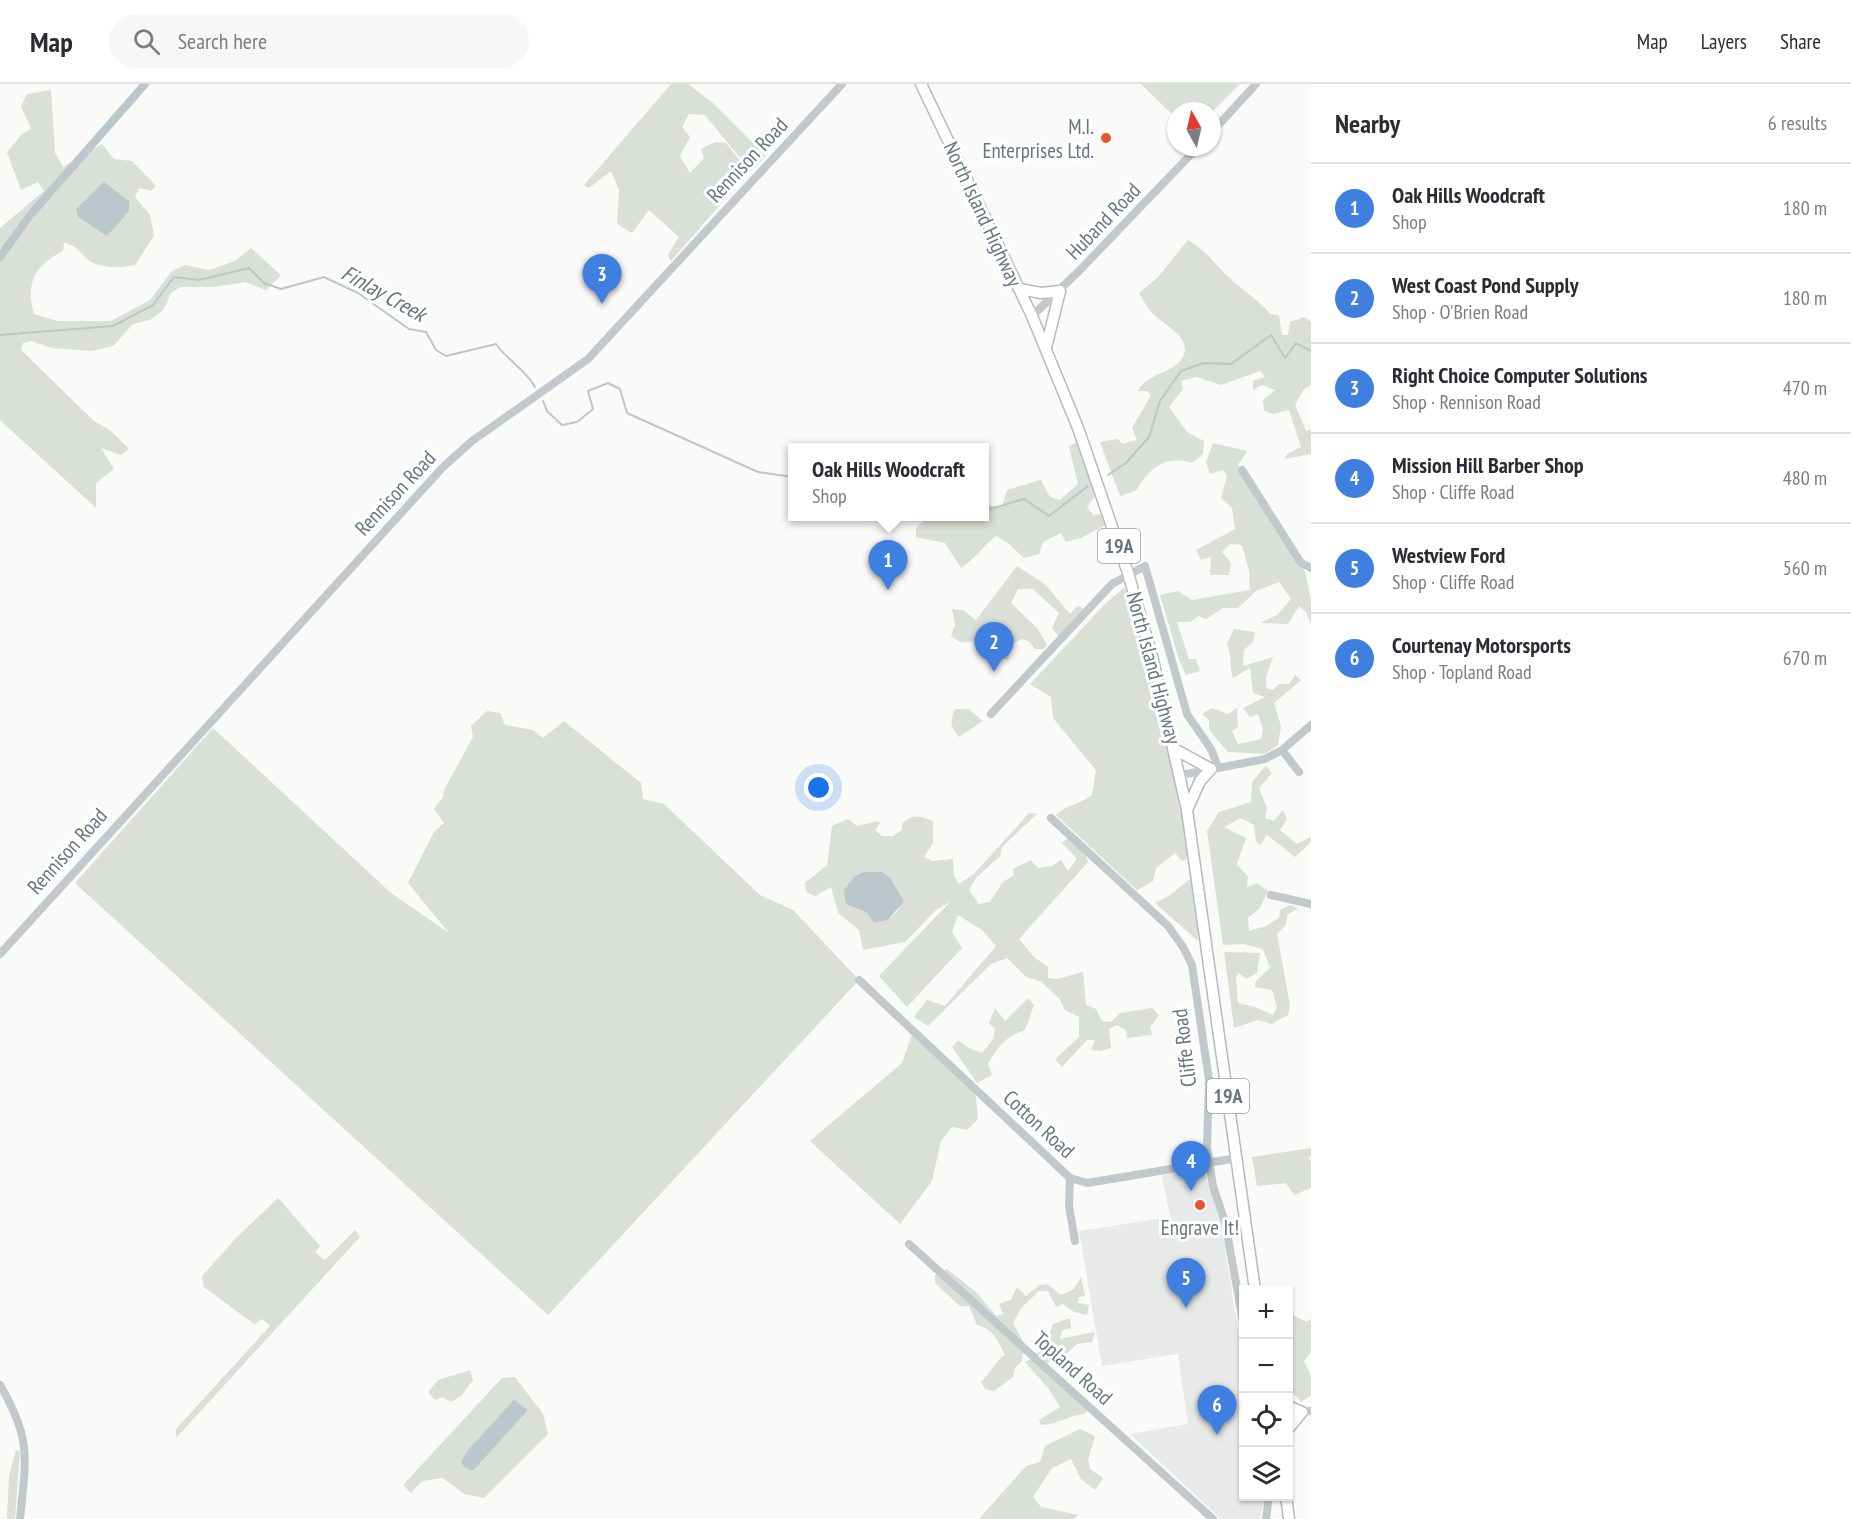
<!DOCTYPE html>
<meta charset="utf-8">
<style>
body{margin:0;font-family:"PT Sans Narrow",sans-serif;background:#f7f7f7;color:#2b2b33}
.controls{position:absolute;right:18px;bottom:18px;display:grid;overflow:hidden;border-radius:0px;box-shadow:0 2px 4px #0004}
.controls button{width:54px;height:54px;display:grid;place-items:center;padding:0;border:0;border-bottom:2px solid #e1e1e2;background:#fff;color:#2b2b33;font:30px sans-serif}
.compass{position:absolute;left:1167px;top:18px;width:54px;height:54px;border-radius:50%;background:#fff;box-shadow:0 2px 4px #0004;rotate:352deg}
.you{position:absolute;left:819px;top:704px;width:21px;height:21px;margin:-15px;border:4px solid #fff;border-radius:50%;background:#1a73e8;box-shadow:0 0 0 9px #1a73e833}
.badge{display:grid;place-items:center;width:39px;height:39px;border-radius:50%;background:#2563eb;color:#fff;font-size:20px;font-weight:700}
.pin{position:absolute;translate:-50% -50px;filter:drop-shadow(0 2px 3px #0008)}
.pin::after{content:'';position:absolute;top:32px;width:21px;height:18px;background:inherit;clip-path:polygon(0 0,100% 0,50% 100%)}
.popup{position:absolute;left:788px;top:359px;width:201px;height:78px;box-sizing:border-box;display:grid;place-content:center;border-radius:0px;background:#fff;filter:drop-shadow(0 2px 4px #0005);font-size:20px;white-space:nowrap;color:#7c7c81}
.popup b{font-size:22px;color:#2b2b33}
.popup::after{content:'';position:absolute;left:50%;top:100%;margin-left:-12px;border:12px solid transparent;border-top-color:#fff}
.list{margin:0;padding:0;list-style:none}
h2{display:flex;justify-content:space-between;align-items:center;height:78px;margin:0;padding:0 24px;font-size:26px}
h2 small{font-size:20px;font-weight:400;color:#7c7c81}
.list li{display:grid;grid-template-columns:39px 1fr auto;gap:18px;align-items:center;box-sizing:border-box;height:90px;padding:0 24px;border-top:2px solid #e1e1e2}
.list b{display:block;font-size:22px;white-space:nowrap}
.list p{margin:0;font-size:20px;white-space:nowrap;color:#7c7c81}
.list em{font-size:20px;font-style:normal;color:#7c7c81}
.icon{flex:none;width:33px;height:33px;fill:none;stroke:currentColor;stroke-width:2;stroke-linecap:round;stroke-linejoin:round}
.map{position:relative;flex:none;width:1311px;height:1435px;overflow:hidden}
header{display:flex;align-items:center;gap:36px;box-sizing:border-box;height:84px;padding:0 30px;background:#fff;border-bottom:2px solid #e1e1e2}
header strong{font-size:28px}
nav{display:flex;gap:33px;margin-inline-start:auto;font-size:21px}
.search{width:420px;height:54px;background:#f7f7f7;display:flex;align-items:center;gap:15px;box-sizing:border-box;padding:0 21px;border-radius:33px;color:#7c7c81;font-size:22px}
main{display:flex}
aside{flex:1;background:#fff}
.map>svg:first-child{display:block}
.built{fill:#e8e9e9}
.green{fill:#dadfd7;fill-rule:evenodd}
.water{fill:#bbc7cb}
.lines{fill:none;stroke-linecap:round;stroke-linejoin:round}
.stream{stroke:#bbc7cb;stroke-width:2}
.canal{stroke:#bbc7cb;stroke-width:8}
.major-casing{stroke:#b5babe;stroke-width:13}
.minor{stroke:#c3c8cc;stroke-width:8}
.major{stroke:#fff;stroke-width:10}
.poi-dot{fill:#e4572e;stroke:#fff;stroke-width:2}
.labels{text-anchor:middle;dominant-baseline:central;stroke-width:6;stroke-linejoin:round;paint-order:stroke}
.shield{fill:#fff;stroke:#939fa8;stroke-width:1.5}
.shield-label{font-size:20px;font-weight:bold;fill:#657683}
.poi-label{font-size:21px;fill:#657683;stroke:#fff;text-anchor:end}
.street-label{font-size:21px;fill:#657683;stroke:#fff}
.water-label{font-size:22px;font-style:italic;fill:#60757c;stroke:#fff}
</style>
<header>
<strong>Map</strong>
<div class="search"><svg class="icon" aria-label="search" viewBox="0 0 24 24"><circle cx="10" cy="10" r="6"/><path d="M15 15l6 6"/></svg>Search here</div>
<nav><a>Map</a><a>Layers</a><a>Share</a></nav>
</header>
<main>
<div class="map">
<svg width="1311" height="1435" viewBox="0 0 1311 1435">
<rect width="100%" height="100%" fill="#fafaf8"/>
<path class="built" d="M1197 1087 1205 1091 1219 1127 1243 1278 1244 1412 1265 1413 1260 1435H1221L1130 1350 1188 1340 1178 1270 1102 1282 1079 1147 1170 1133 1162 1091Z"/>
<g class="green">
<path d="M671 0H688L713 19 766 72 751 87 705 31 689 30 682 43 690 53 680 72 690 89 704 74 701 65 715 58 726 59 749 88 671 177 668 171 679 153 649 126 632 149 617 140 619 106 611 87 589 104 584 101Z"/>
<path d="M1141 0H1240L1212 28 1176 27V34Z"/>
<path d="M51 6 55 69 63 83 102 60 114 75 132 77 156 102 151 107 139 104 135 113 150 131 154 152 135 181C122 184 99 185 87 175 78 167 77 161 64 159L63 167C35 181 25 199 34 230L58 237H111L150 216 172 187 185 181 209 186 235 177 251 164 281 191 266 206 245 198 213 203H180L171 209 163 226 150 236 133 240 113 262 92 267 52 264 31 257 23 259 21 266 94 337 110 346 129 365 121 371 101 364 114 385 96 399V424L0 336V144L44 107 38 98 21 106 7 68 21 51 31 45 21 22 27 10Z"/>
<path d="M1188 156C1209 168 1216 183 1234 198 1247 210 1259 216 1270 230L1279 231 1282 251H1288L1290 238 1304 233 1311 238V301L1303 306 1295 321 1306 347 1311 345V370L1285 375 1287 370 1301 363 1289 326 1274 330 1264 327 1263 316 1275 306 1262 301 1253 306V297L1265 293 1260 287 1221 301 1197 293 1181 297 1183 305 1169 323 1187 348 1204 357 1203 370 1192 379C1168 370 1148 384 1137 406L1120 412 1100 358 1118 355 1122 360 1137 356 1132 344 1151 311 1147 307H1138C1147 287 1183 289 1185 266 1186 250 1161 239 1152 229 1147 223 1143 216 1139 209L1157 194Z"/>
<path d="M1078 357 1097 409 1087 423 1093 431 1100 430 1106 441 1081 454 1066 458 1061 449 1043 458 1039 470 1024 474 1009 460 996 452C983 462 975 475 961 484L945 459 916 453V444L928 433 984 432V421L1002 423 1007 406 1041 396 1050 413 1060 416 1078 400 1069 363Z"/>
<path d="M1213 359 1247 367 1238 381 1305 487 1311 516V540L1306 528 1299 522 1288 540 1260 539 1277 531 1291 515 1279 498 1256 507 1238 524H1223L1206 535 1199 532 1190 538H1177L1189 575H1196L1200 587 1186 591 1179 576 1160 511 1178 507 1192 516 1250 506 1249 487 1242 461 1230 460 1222 468 1231 479 1229 491H1210L1211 473 1201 476 1196 466 1235 445 1232 424 1221 414 1227 392 1223 386 1210 390 1206 378Z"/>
<path d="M1017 482 1045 500 1070 530 1078 522 1085 526 1059 553 1052 544 1059 529 1033 505H1018L1011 519 1038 545 1047 561 1044 565H1035L1030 558 1022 555 1011 560 1008 576 996 570 989 557 960 558 951 552 955 541 952 525 963 526 976 536Z"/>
<path d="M1125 503C1151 592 1174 681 1189 774L1182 777 1175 769 1156 784 1153 797 1137 806 1056 731C1068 720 1077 722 1092 711L1096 686 1053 634 1051 613 1030 600 1106 519Z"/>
<path d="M1234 545 1255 548 1253 558 1244 566 1243 582 1273 573 1266 593V604L1273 606 1279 600H1289L1295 591 1301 596 1274 619 1281 642 1278 661 1264 670 1228 668 1209 646V636L1202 630 1212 624 1228 630 1237 624 1238 643 1232 647 1238 660 1261 655 1263 645 1258 630 1250 633 1243 624 1265 613 1253 609 1250 584 1233 594C1229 582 1232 571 1227 560Z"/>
<path d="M955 625H969L983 637 959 653C950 643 950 637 955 625Z"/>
<path d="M487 627 500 629 505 641 533 646 543 654 564 637 641 699 643 715 664 720 760 811 793 826 859 896 548 1231 75 799 213 644 391 809 449 849 408 799 434 748 444 739 434 725 443 713 444 706 473 653 471 642Z"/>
<path d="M1266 682 1272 689 1259 704 1267 724 1265 734 1274 737 1283 726 1287 735 1280 746 1297 760 1311 753V758L1295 773 1267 751 1260 761 1256 757 1254 741 1241 734 1224 743 1246 754 1237 780 1248 793 1247 803 1257 799 1268 807 1260 824 1248 834 1249 847 1266 842 1279 834 1280 826 1290 821 1298 824 1287 831 1286 841 1277 850 1290 921 1288 931 1271 940 1258 936 1234 944 1224 868 1260 869 1257 889 1246 895 1239 889 1236 894 1238 919 1255 923 1273 931 1277 924 1272 906 1255 903 1256 897 1270 884 1263 865 1244 860 1223 861 1207 747 1219 728 1251 718 1252 698Z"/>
<path d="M1029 729 1037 730 1002 763 1000 772 976 794 969 806 979 820 990 818 1003 798 1014 791 1013 785 1031 776 1038 784 1052 782 1061 776 1068 787 1077 775 1062 759 1069 753 1085 768 1088 778 1019 855 1034 873 1048 883V894L1057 895 1083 888 1086 921 1096 925 1102 937 1111 938 1120 929 1152 924 1159 931 1150 943 1152 951 1127 954 1126 946 1117 941 1109 945 1111 964 1100 967 1091 966 1095 956H1087L1062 983 1055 975 1079 953V933L1065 926 1059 914 1040 897 1026 893 1007 874 991 880 928 942 914 933 927 916 945 922 996 862 982 846 958 831 952 848 962 864 907 923 879 892 950 818 936 826 905 858 863 866 859 846 838 829 831 803 815 812 806 808 805 799 827 781 832 742 848 735 857 742 878 737 880 739 875 746 882 752H893L902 746V740C912 729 921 732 933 737V759L924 773 932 777 953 775 954 792 959 800 974 790ZM882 788 899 825 888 836 874 839 866 828 871 789Z"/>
<path d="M1190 795 1196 820 1198 857 1155 819 1169 812Z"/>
<path d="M1028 914 1034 921 1025 946C1006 952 997 963 988 980L992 991 977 999 952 963 958 956 967 963 982 969 993 955 995 945 989 939 995 924 1005 937Z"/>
<path d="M913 947 975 1005 978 1035 967 1046 952 1043 941 1057 932 1097 900 1140 810 1057 902 979Z"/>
<path d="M1311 1064V1072L1308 1073 1311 1077V1104L1294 1111 1286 1099 1257 1102 1252 1073Z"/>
<path d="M278 1114 320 1162 315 1168 325 1176 355 1146 360 1153 176 1354V1345L270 1242 262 1235 254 1240 204 1203 202 1192 237 1153Z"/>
<path d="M947 1185 977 1209 996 1232 1003 1230 999 1220 1011 1216 1017 1203 1026 1212 1039 1201 1047 1200 1061 1211 1074 1205 1081 1193 1085 1212 1079 1213 1078 1219 1089 1221 1087 1231 1074 1228 1063 1220 1056 1223 1048 1207H1039L1021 1224 1013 1239 1024 1259 1022 1277 1015 1284 1013 1293 994 1307 985 1305 981 1298C991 1289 994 1278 1005 1271 998 1256 993 1245 977 1241L969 1222H960L935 1199V1191Z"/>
<path d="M1289 1229 1307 1238 1311 1235V1268L1304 1277 1311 1292V1311L1301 1318 1289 1305Z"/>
<path d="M1070 1234 1071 1244 1062 1246 1060 1255 1095 1248 1092 1258 1077 1260 1061 1275 1046 1279 1092 1322 1084 1330C1069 1331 1056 1341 1041 1341L1039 1336 1060 1323 1048 1304 1025 1278C1042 1271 1047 1257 1053 1240Z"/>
<path d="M470 1286 473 1296 461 1312 451 1318 443 1313 435 1316 428 1308 438 1296Z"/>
<path d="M515 1293 543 1330 548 1350 484 1414 464 1410 443 1394 422 1397 411 1409 403 1401 502 1294ZM514 1317 528 1326 473 1387 461 1378 467 1367Z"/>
<path d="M1080 1345 1095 1352 1088 1375 1090 1385 1103 1394 1095 1406 1081 1395 1071 1375 1052 1384 1033 1413 1041 1423 1078 1431 1074 1435H979L1026 1382 1040 1378 1045 1362Z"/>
<path d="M16 1366 20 1367 15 1435H7L9 1392Z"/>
</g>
<g class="water">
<path d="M104 98 129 117V127L107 152 78 133 76 125Z"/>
<path d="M864 788H882L889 793 904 817 888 836 874 839 866 828 846 820 844 806 855 792Z"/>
<path d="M514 1316 528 1326 473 1387 465 1384 461 1378 467 1367Z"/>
</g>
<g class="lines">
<g class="stream">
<path d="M0 251 113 242 153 221 174 193 199 196 249 184 264 199 281 205 324 193 358 209 409 245 426 248 436 266 446 272 496 260C508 277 525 285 535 303"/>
<path d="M543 317 547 327 562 341 577 338 593 325 588 307 608 299 620 305 627 329 758 388 792 393"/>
<path d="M1108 391 1126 379 1149 353 1160 317 1181 287 1203 279 1231 280 1271 251 1285 274 1296 259 1311 267"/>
<path d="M984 427 1024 415 1049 432 1088 402"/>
<path d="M952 432H966"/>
</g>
<path class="canal" d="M0 173 31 130 145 0"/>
<g class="major-casing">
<g id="major">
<path d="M921 0 1032 232 1078 344 1128 489 1152 572 1187 726 1255 1206"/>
<path d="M1019 205 1041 209 1060 207 1046 264"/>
<path d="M1176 666 1211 685 1200 697 1187 726"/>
<path d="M1288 1322 1302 1328 1288 1345"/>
<path d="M1286 1412 1289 1435"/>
</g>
</g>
<g class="minor">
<path d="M1212 48 1256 0"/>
<path d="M1032 232 1079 187 1198 63"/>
<path d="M1242 386 1301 479 1311 484"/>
<path d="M991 630 1112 500 1145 482 1187 630 1211 665 1218 683"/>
<path d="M1282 666 1299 688"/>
<path d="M1181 691 1265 675 1282 666 1311 641"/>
<path d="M1051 734 1168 842 1183 863 1192 881 1209 996 1207 1065 1213 1102 1225 1138 1244 1243"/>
<path d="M1271 811 1311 820"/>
<path d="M0 870 443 383 472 357 588 275 842 0"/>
<path d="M859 896 1070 1094 1087 1099 1237 1074"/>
<path d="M1070 1094 1069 1122 1075 1157"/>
<path d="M909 1160 1213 1435"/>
<path d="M0 1301C32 1356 26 1374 20 1435"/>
<path d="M1288 1330 1311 1327"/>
<path d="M1266 1435 1269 1412"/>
</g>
<use href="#major" class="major"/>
</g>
<g class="poi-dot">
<circle cx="1106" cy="54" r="6"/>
<circle cx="1200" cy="1121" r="6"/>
</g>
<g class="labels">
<g class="shield">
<rect x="1098" y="445" width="42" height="34" rx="4.5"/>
<rect x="1207" y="995" width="42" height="34" rx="4.5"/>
</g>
<g class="shield-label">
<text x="1119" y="462">19A</text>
<text x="1228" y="1012">19A</text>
</g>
<g class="poi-label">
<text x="1094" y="42">M.I.<tspan x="1094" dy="24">Enterprises Ltd.</tspan></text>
<text x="1200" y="1143" text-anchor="middle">Engrave It!</text>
</g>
<g class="street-label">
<text transform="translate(747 76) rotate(-47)">Rennison Road</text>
<text transform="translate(983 130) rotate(65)">North Island Highway</text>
<text transform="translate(1103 137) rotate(-46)">Huband Road</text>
<text transform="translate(395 409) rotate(-47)">Rennison Road</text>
<text transform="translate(1154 584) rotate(75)">North Island Highway</text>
<text transform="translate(67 767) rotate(-48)">Rennison Road</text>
<text transform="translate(1184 964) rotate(-97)">Cliffe Road</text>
<text transform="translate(1039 1040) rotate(43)">Cotton Road</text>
<text transform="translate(1073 1284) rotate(42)">Topland Road</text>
</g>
<g class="water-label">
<text transform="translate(384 209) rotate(29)">Finlay Creek</text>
</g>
</g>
</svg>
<div class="controls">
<button>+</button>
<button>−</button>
<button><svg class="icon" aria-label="locate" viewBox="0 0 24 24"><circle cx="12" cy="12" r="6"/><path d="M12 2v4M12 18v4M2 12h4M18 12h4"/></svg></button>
<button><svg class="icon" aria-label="layers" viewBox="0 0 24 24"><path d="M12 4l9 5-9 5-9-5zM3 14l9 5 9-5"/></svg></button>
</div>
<svg class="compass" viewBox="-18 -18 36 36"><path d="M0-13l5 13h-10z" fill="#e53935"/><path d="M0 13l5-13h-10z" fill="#7c7c81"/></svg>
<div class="you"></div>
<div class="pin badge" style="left:888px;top:506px;background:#3f7fe0">1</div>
<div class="popup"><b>Oak Hills Woodcraft</b>Shop</div>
<div class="pin badge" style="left:994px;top:588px;background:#3f7fe0">2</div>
<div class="pin badge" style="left:602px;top:220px;background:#3f7fe0">3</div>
<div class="pin badge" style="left:1191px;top:1107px;background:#3f7fe0">4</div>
<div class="pin badge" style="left:1186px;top:1224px;background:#3f7fe0">5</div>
<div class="pin badge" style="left:1217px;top:1351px;background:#3f7fe0">6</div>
</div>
<aside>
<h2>Nearby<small>6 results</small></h2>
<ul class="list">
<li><span class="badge" style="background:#3f7fe0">1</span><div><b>Oak Hills Woodcraft</b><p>Shop</p></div><em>180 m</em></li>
<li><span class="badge" style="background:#3f7fe0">2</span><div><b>West Coast Pond Supply</b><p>Shop · O'Brien Road</p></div><em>180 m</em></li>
<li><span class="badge" style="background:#3f7fe0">3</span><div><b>Right Choice Computer Solutions</b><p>Shop · Rennison Road</p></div><em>470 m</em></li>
<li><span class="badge" style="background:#3f7fe0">4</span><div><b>Mission Hill Barber Shop</b><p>Shop · Cliffe Road</p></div><em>480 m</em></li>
<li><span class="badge" style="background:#3f7fe0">5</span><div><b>Westview Ford</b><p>Shop · Cliffe Road</p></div><em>560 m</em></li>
<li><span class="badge" style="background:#3f7fe0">6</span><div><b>Courtenay Motorsports</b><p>Shop · Topland Road</p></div><em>670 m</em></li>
</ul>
</aside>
</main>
